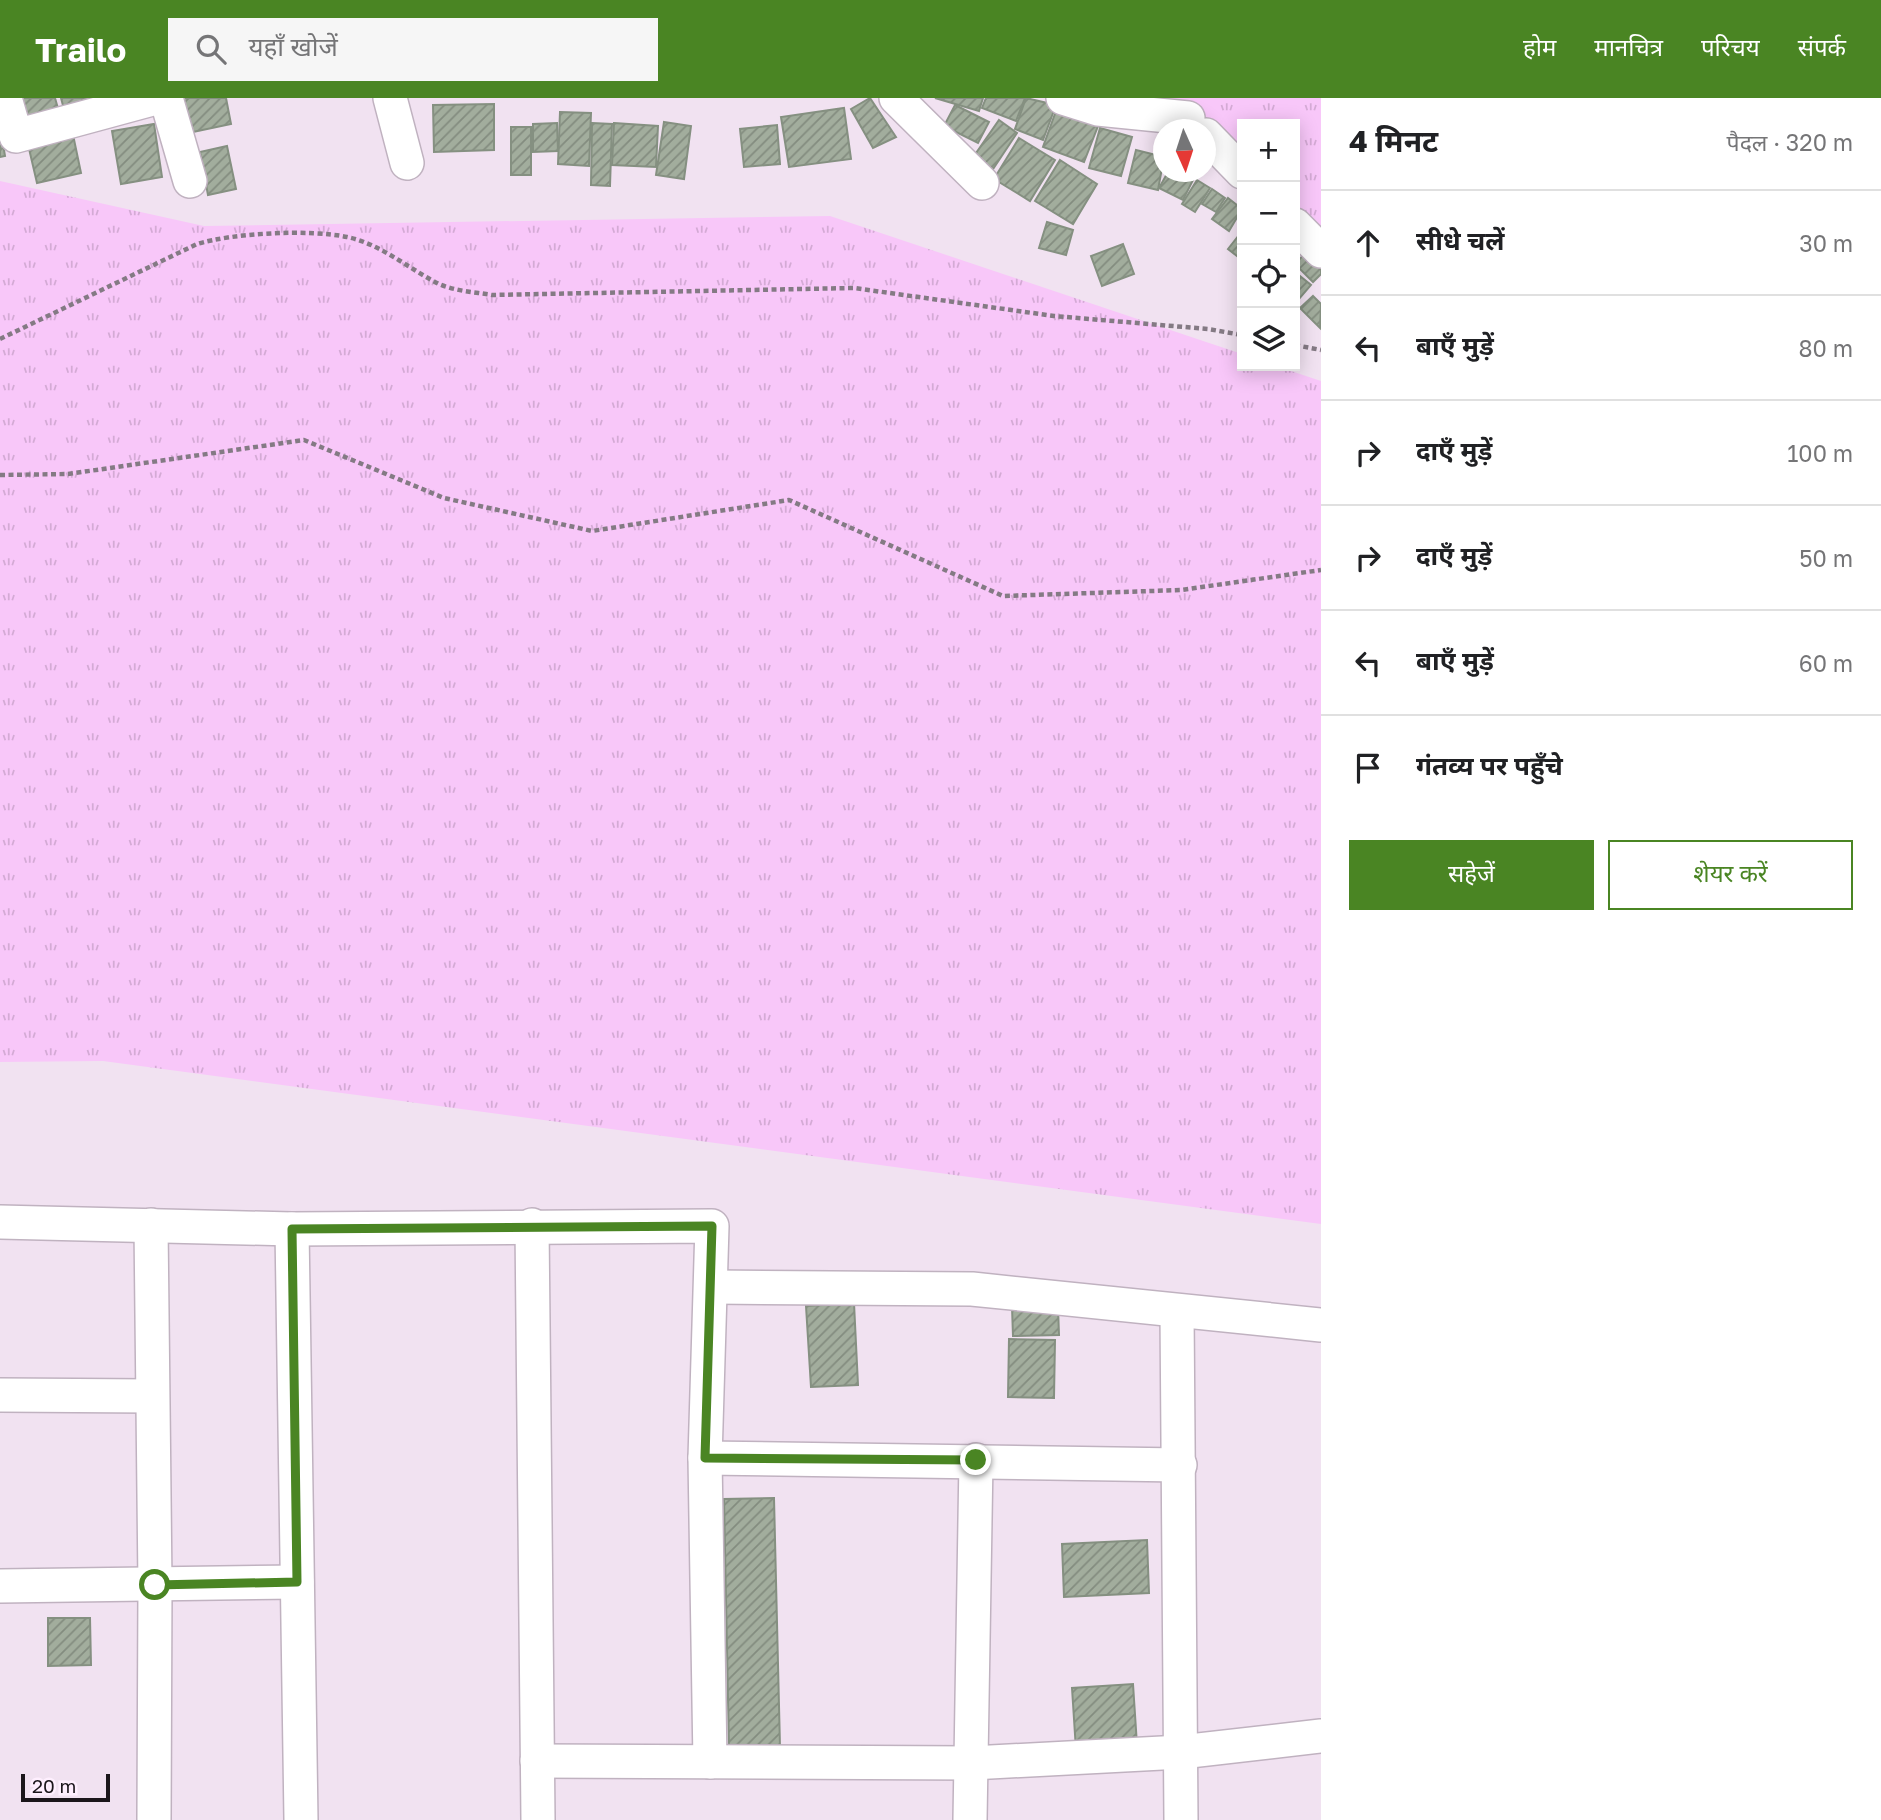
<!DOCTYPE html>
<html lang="hi">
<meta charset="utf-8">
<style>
body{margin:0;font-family:"Golos Text","Noto Sans Devanagari",sans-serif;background:#f6f6f6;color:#202124}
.controls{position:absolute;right:21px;top:21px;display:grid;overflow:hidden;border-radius:0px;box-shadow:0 4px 18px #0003}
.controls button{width:63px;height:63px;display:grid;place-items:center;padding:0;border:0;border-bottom:2px solid #e0e0e0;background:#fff;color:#202124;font:35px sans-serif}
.compass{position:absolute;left:1153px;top:21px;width:63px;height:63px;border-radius:50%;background:#fff;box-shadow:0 4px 18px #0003;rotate:177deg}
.scale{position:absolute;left:21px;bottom:18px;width:89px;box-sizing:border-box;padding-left:7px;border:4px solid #1b161b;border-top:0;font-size:19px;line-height:24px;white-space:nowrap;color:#1b161b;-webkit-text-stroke:5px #feeffe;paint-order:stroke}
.stop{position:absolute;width:21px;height:21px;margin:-16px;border:5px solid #4a8523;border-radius:50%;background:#fff}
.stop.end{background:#4a8523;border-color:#fff;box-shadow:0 2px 7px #0008}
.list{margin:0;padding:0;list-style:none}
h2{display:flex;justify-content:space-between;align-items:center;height:91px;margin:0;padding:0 28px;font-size:30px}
h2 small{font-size:23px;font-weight:400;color:#757577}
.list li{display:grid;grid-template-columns:46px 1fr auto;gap:21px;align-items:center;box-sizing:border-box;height:105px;padding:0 28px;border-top:2px solid #e0e0e0}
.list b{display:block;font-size:26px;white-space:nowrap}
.list em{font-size:23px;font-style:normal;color:#757577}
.actions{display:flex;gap:14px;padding:21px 28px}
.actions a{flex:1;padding:16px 0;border:2px solid #4a8523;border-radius:0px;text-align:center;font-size:24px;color:#4a8523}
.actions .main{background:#4a8523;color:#fff}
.icon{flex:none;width:38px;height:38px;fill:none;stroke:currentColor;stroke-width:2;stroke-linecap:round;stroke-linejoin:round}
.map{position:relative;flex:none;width:1321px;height:1722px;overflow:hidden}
header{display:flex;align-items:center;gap:42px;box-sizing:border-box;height:98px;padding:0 35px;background:#4a8523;color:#fff}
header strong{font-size:33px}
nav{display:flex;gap:38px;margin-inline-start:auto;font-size:24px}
.search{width:490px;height:63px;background:#f6f6f6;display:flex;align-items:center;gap:18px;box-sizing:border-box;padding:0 24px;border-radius:0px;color:#757577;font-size:26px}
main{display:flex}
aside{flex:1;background:#fff}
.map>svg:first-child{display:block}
.grass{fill:url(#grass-tufts)}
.building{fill:url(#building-hatch);stroke:#859081;stroke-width:2}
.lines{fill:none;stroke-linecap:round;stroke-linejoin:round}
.minor-casing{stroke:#c0b2c0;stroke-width:36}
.path{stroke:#847a84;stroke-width:4.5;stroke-dasharray:5 3.5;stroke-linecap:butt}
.minor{stroke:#fff;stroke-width:33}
.route{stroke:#4a8523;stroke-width:9}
</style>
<header>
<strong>Trailo</strong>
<div class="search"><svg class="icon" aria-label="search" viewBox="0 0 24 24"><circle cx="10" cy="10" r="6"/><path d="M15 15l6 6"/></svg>यहाँ खोजें</div>
<nav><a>होम</a><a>मानचित्र</a><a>परिचय</a><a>संपर्क</a></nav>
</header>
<main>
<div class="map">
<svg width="1321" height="1722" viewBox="0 0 1321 1722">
<defs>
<pattern id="grass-tufts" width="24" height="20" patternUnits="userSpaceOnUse" patternTransform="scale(1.75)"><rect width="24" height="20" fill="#f8c7f9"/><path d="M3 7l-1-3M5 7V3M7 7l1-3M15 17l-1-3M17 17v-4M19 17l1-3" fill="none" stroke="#d4aad5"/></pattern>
<pattern id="building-hatch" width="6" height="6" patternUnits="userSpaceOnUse" patternTransform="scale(1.75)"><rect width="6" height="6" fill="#a2ad9d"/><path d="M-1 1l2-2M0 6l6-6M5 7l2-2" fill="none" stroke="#838c7f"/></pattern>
</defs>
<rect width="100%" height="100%" fill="#f1e2f1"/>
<g class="grass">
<path d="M1148 0H1321V174L1295 148V26H1242V95L1206 58V32Z"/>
<path d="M0 83 204 128 830 118 1242 256V268H1276L1321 283V1126L103 963 0 964Z"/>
</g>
<g class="building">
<path d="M10 0H55L61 21 19 33Z"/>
<path d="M61 0H116L65 15Z"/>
<path d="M180 0H226L231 26 188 35Z"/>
<path d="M870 0 896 39 873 50 851 11Z"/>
<path d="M935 0H983L979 13Z"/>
<path d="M986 0H1025L1016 23 982 10Z"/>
<path d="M1026 0 1056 7 1043 42 1015 31Z"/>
<path d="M494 6V52L434 54 433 7Z"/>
<path d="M955 7 989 24 978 45 944 28Z"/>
<path d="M844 10 851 61 789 69 781 19Z"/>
<path d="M1056 13 1098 28 1084 64 1043 49Z"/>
<path d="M560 14 591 15 589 68 558 66Z"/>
<path d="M999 22 1017 35 993 71 974 58Z"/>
<path d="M664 24 691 28 684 81 656 77Z"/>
<path d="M557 25 558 53 533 54V26Z"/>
<path d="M592 25 612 26 610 88 591 87Z"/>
<path d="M614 25 658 28 656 69 612 67Z"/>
<path d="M154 26 162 79 121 86 112 33Z"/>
<path d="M777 27 780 66 744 69 740 31Z"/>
<path d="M0 28 5 58 0 59Z"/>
<rect x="511" y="29" width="20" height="48"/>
<path d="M1100 30 1132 39 1121 78 1089 70Z"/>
<path d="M72 32 81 75 37 85 27 42Z"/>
<path d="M1019 40 1055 62 1030 103 994 81Z"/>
<path d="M227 48 236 91 208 97 200 54Z"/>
<path d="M1136 52 1164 59 1158 92 1128 85Z"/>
<path d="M1060 62 1097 86 1073 126 1035 103Z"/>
<path d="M1168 74H1177L1193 82 1183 102 1159 90Z"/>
<path d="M1197 82 1210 90 1195 114 1182 106Z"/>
<path d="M1212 91 1225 100 1216 114 1202 106Z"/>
<path d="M1228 100 1242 111 1229 133 1212 121Z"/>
<path d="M1047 124 1073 132 1066 157 1039 150Z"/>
<path d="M1239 137 1242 139V162L1228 151Z"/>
<path d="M1123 146 1134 176 1102 188 1091 158Z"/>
<path d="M1309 151 1321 163V176L1313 184 1295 166Z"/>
<path d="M1295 174 1311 187 1299 201 1295 198Z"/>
<path d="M1313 198 1321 206 1320 230 1300 210Z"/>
<path d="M854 1205 858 1287 811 1289 806 1208Z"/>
<path d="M1012 1209H1058L1059 1237 1013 1238Z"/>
<path d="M1009 1241 1055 1242 1054 1300 1008 1299Z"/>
<path d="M774 1400 780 1649 729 1650 724 1401Z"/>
<path d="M1147 1442 1149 1495 1064 1499 1062 1446Z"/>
<path d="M48 1520H90L91 1567 48 1568Z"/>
<path d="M1133 1586 1137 1647 1076 1652 1072 1590Z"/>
</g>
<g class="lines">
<g class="minor-casing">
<g id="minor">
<path d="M5 0 16 38 156 0"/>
<path d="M166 0 190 83"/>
<path d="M390 0 407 65"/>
<path d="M896 0 982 85"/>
<path d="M1063 0 1098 11 1188 20"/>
<path d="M1206 37 1242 74"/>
<path d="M1295 127 1321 153"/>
<path d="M0 1124 292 1131 712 1128 705 1360 710 1664"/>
<path d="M151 1127 155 1487 154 1722"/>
<path d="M532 1127 538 1722"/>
<path d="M292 1131 301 1722"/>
<path d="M713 1189 972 1191 1321 1227"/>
<path d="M1177 1214 1181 1722"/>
<path d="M0 1297 151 1298"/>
<path d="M705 1360 1180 1367"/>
<path d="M0 1488 297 1484"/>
<path d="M537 1663 972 1665 1181 1654 1321 1638"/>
<path d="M970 1722 976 1362"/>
</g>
</g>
<g class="path">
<path d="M0 241 197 146C233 135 310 131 347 139 381 146 409 171 439 186 455 193 474 194 492 197L854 190 1054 218 1208 231 1242 237"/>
<path d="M1295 247 1321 252"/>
<path d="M0 377 68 376 304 342 444 400 592 433 789 402 1003 498 1181 492 1321 472"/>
</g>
<use href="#minor" class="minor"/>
</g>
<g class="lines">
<path class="route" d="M155 1487 297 1484 292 1131 712 1128 705 1360 976 1362"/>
</g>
</svg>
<div class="controls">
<button>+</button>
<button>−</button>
<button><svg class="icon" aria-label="locate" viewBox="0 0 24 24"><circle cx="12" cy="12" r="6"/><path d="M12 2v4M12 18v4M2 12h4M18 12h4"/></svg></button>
<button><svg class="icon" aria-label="layers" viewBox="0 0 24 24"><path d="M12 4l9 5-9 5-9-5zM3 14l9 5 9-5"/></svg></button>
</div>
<svg class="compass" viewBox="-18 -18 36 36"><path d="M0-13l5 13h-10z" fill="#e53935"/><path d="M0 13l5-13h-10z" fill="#757577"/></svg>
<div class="scale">20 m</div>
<div class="stop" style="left:155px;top:1487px"></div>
<div class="stop end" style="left:976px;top:1362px"></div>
</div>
<aside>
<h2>4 मिनट<small>पैदल · 320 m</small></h2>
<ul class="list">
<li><svg class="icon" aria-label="ahead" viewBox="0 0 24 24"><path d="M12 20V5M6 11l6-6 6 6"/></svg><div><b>सीधे चलें</b></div><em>30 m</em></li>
<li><svg class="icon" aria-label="left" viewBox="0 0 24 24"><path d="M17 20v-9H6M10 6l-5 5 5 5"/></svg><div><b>बाएँ मुड़ें</b></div><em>80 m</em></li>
<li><svg class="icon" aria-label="right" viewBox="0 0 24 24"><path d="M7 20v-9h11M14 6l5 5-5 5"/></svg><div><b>दाएँ मुड़ें</b></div><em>100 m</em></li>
<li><svg class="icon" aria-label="right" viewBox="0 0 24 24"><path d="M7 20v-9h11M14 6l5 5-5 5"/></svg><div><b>दाएँ मुड़ें</b></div><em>50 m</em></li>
<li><svg class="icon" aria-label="left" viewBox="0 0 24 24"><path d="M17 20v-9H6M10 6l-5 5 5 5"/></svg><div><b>बाएँ मुड़ें</b></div><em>60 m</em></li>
<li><svg class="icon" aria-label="arrive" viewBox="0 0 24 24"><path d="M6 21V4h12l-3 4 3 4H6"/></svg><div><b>गंतव्य पर पहुँचे</b></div></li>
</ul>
<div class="actions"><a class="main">सहेजें</a><a>शेयर करें</a></div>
</aside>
</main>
